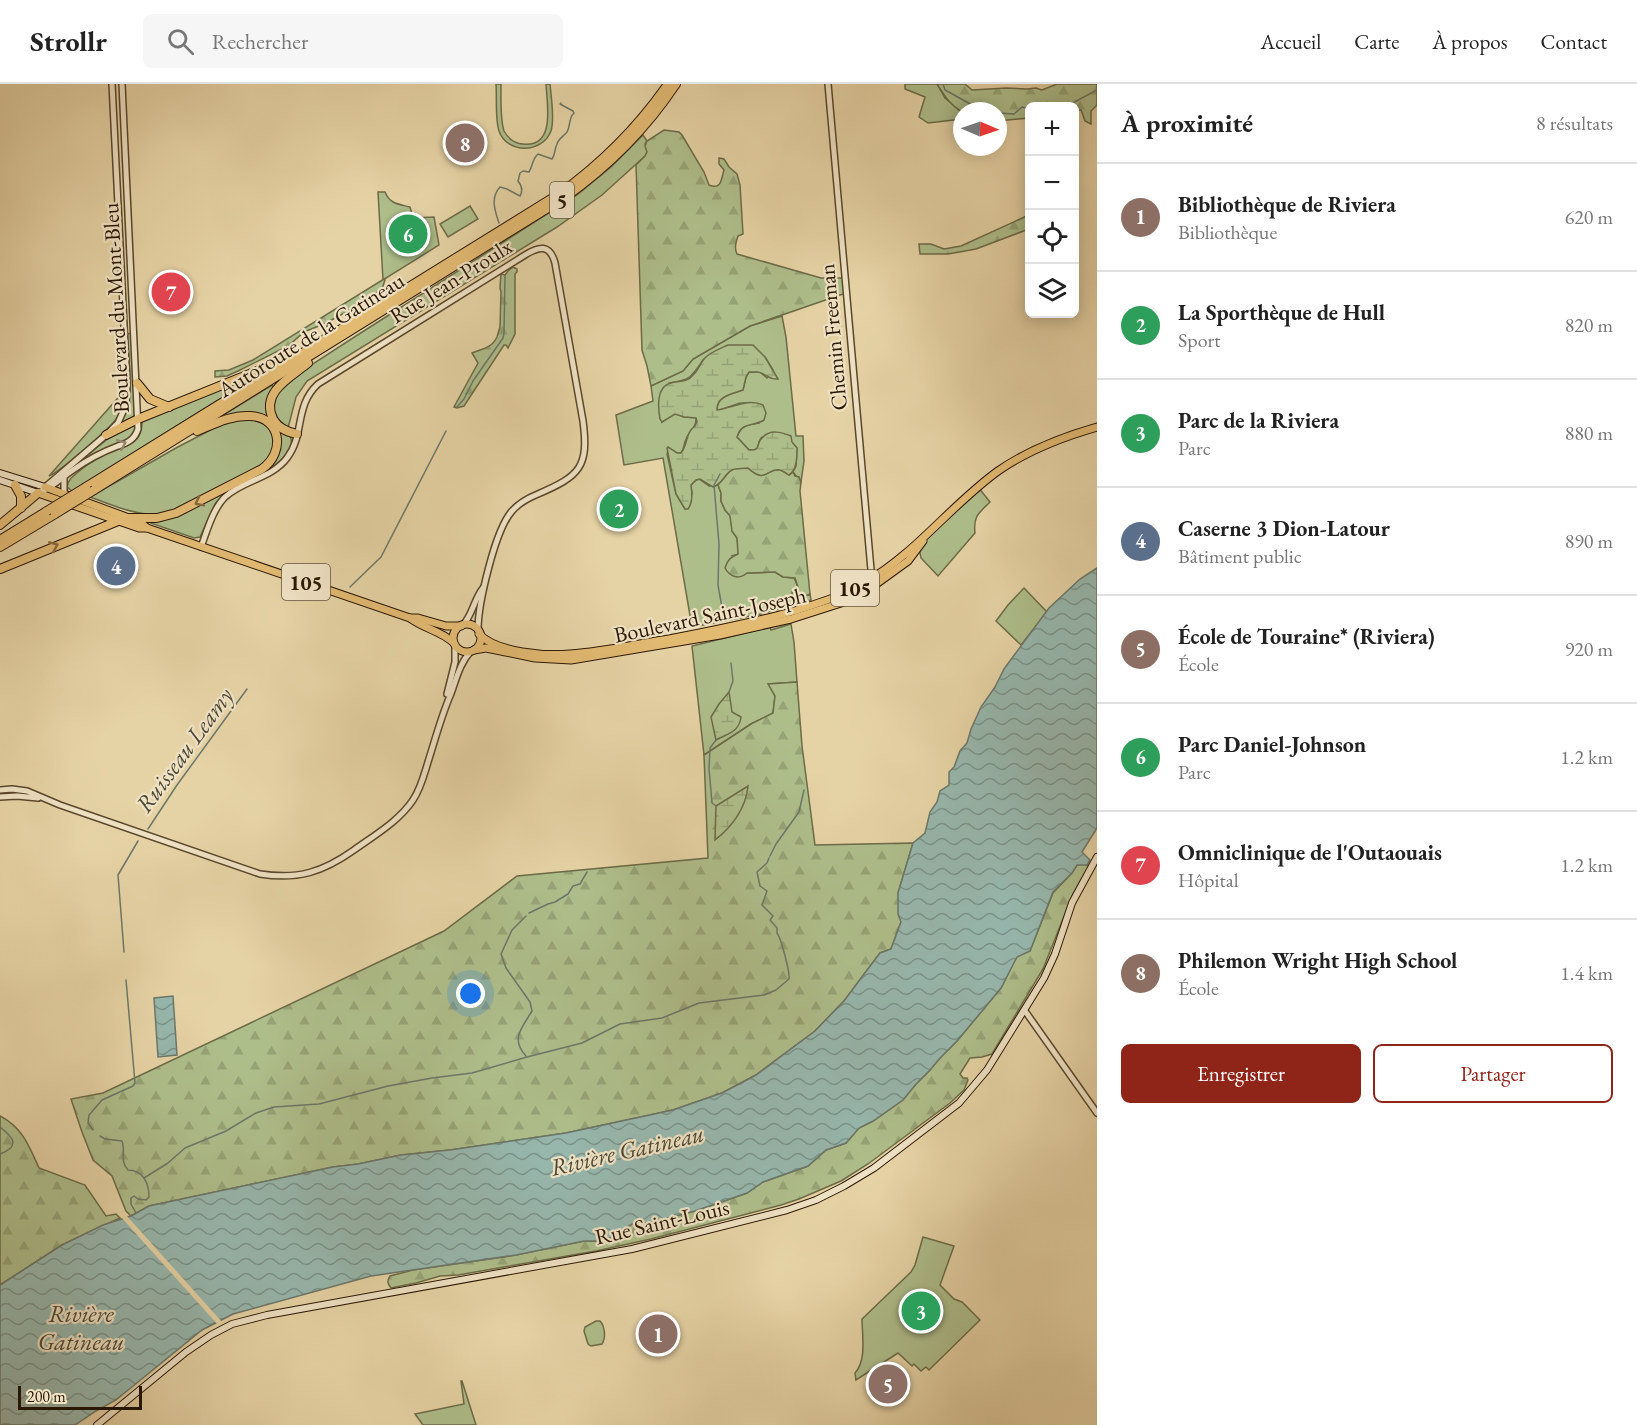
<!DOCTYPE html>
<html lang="fr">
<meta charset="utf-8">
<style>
body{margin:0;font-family:"EB Garamond",serif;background:#f6f6f6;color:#222}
.controls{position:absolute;right:18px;top:18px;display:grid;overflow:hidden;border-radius:9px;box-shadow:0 3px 15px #0003}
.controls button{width:54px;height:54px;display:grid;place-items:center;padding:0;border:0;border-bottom:2px solid #e0e0e0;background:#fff;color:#222;font:30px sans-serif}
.compass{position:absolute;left:953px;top:18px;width:54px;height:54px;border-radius:50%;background:#fff;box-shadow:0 3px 15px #0003;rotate:92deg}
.scale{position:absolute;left:18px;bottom:15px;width:124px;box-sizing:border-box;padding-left:6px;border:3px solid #2b1803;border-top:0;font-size:16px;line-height:21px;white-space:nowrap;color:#2b1803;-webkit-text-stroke:4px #efe2c4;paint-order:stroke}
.you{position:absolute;left:471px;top:910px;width:21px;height:21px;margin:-15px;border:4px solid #fff;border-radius:50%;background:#1a73e8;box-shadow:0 0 0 9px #1a73e833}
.badge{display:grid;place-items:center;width:39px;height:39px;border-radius:50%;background:#8f2418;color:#fff;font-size:20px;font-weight:700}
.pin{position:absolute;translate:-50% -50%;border:3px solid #fff;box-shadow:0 2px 6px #0006}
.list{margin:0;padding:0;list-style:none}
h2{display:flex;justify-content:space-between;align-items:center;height:78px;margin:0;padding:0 24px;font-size:26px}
h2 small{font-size:20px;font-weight:400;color:#767676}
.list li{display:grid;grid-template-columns:39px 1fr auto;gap:18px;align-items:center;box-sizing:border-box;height:108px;padding:0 24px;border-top:2px solid #e0e0e0}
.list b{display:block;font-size:22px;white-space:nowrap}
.list p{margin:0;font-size:20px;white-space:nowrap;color:#767676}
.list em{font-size:20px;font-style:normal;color:#767676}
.actions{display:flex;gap:12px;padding:18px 24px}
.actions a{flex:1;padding:14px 0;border:2px solid #8f2418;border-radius:9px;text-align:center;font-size:21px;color:#8f2418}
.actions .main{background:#8f2418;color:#fff}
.icon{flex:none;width:33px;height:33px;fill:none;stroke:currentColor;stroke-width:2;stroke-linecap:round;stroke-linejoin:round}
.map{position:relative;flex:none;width:1097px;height:1341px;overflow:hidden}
header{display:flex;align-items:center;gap:36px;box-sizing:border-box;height:84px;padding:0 30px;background:#fff;border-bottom:2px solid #e0e0e0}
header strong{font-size:28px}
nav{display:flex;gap:33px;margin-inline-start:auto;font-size:21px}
.search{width:420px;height:54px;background:#f6f6f6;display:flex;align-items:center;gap:15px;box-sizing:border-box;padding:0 21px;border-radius:9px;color:#767676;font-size:22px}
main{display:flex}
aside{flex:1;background:#fff}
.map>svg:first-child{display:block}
.green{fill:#aebe8b;stroke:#6c6b47;stroke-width:1.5}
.forest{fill:url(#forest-firs);stroke:#6c6b47;stroke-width:1.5}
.wetland{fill:url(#wetland-marsh);stroke:#6c6b47;stroke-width:1.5}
.water{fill:url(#water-waves);stroke:#6c7769;stroke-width:1.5}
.pier{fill:#e6d3a5}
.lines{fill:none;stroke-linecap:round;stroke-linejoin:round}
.stream{stroke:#6c7769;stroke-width:1.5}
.tertiary-casing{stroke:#5a472c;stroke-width:8}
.secondary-casing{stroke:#2b1803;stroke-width:8}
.primary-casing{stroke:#2b1803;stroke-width:9}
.motorway-casing{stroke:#2b1803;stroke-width:10}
.tertiary{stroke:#efe2c4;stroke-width:5}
.secondary{stroke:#efe2c4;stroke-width:6}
.primary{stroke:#e3ba72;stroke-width:7}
.motorway{stroke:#e3ba72;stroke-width:8}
.motorway-bridge-casing{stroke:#2b1803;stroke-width:10;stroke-linecap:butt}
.motorway-bridge{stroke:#e3ba72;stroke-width:8}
.oneway{stroke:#97876d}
.oneway2{stroke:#87693a}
.labels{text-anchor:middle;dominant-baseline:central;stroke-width:4.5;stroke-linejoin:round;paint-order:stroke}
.shield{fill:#efe2c4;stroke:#66553d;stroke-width:1.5}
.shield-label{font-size:21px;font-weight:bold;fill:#2b1803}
.street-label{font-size:22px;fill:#2b1803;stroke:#efe2c4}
.water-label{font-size:24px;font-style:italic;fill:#4b4836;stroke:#efe2c4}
</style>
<header>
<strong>Strollr</strong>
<div class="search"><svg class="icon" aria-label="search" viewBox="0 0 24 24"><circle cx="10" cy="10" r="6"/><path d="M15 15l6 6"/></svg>Rechercher</div>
<nav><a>Accueil</a><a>Carte</a><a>À propos</a><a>Contact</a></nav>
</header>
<main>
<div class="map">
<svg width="1097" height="1341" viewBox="0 0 1097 1341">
<defs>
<pattern id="forest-firs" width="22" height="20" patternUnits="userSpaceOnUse" patternTransform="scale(1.5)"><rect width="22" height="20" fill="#aebe8b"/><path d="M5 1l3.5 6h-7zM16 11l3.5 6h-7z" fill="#96a376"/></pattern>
<pattern id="wetland-marsh" width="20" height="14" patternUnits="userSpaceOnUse" patternTransform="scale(1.5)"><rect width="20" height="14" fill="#aebe8b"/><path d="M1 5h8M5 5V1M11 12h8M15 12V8" fill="none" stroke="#96a376"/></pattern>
<pattern id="water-waves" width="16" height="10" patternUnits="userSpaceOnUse" patternTransform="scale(1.5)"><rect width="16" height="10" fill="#97b7ad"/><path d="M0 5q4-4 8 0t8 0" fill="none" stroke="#7b948b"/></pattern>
</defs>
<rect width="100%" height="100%" fill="#e6d3a5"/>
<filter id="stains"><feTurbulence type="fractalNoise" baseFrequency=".00333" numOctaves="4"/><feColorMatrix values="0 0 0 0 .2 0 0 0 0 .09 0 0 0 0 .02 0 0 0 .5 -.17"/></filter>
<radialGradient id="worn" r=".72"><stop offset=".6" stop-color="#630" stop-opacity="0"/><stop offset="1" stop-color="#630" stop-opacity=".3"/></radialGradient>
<g class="green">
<path d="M496 0H501C501 13 500 35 504 47 508 54 515 60 523 60 556 64 547 19 546 0H550C551 13 555 35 551 47 542 70 507 70 499 47 495 35 497 13 496 0Z"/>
<path d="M905 0H937L945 14 962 28V35L928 39 919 33 925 13 905 5Z"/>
<path d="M643 51 647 57 645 60 648 66 645 72 602 111 557 143 307 297 296 313 288 344 278 335 274 326 275 314 280 305 308 283 356 252 577 111 611 83Z"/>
<path d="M378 108H385C390 120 398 120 410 123L413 134 434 133 439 161 383 196Z"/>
<path d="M470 122 478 135 448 153 440 140Z"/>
<path d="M782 232 786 253 796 352H803L804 377 801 398 793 388 796 382 797 364C788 354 779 343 765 352 764 353 762 353 761 354 756 361 762 367 749 366L737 353C741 341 748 341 759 339L747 319H740L717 327C716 312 732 310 743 306L746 293 749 288H760L767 294 773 286 765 273 703 276C692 293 690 296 669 299L662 338 675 329 684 333H696C697 344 689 347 686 355 683 361 685 364 681 369H677L669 364 667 370 676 410 685 425 692 410 691 401 696 396 699 395 709 402 718 401 721 409V417L725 426 731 432 732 447 737 454 739 470 732 472 746 489 775 488 783 493 794 494 798 503 797 507 803 513 810 510 811 516 761 530 692 543 663 374 624 381 616 331 653 317 651 302 683 287 693 275 750 242Z"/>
<path d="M132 249 136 334 119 340C137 318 128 277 127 250Z"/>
<path d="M262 289 72 407 67 403C68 396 72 393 78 388 86 381 96 375 106 370 124 362 143 361 142 337Z"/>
<path d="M272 301 274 304 269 329C274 335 290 349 291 355 294 368 277 380 269 385L268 384 277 373 269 336 226 333 225 330Z"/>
<path d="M124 307C124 316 123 325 117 334 111 344 59 388 49 392Z"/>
<path d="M239 335H256L269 344 273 350 274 366 265 379 172 427C164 429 155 432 147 430 128 428 109 420 90 413L176 364 218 342Z"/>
<path d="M136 339 137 344 132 354 81 378 80 377 109 354Z"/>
<path d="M978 403 990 418C979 429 973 432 975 449L938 492 921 474 919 464 928 450Z"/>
<path d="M226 407 215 420 200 453 194 454 145 437Z"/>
<path d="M1024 504 1047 528 1021 561 996 537 1008 521Z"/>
<path d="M791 540 794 558 797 598 769 600 775 612 773 629 751 640 704 671 692 562 770 543 771 546Z"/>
<path d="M923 1153 954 1162 940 1201 954 1215 962 1218 980 1236 929 1286 926 1283 921 1287 914 1280 912 1282 898 1269 856 1296 855 1289C867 1276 862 1251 862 1235L911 1188 915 1181Z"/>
<path d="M596 1237H600C605 1242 606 1254 602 1260L591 1262 588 1260 584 1247 585 1243Z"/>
<path d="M461 1297H462L476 1341H423L415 1330 464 1320Z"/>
</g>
<g class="forest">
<path d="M937 0H965L972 6 1006 4 1027 5 1036 4 1042 6 1057 0H1097V21L1091 27V40L1085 37 1081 26 1075 27 1074 22H1030L1029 34 998 37V27L962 28C950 21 944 11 937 0Z"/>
<path d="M664 46 679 48 682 51 704 88 709 101C722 106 721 95 724 86L719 80V74L724 75 729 83 737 90 740 101 743 150 738 152C736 158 734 164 737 170L821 194H844L846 209 750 242 693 275 683 287 651 302 647 282 642 266 636 81 645 72 647 68 645 62 647 57Z"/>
<path d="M1029 131V145L976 165 948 170H920L919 160H931L944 165 961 162Z"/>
<path d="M513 183 517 185V188L515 190V250L508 264 506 261H504L464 322 457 324 454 323 478 279 472 269C482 265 492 264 497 253 498 250 499 246 500 243L501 208 500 204 501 190 505 191 508 187Z"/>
<path d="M384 195 385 196 382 205 348 227 326 239 304 248 288 262 238 287 227 292 215 293V287L229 286 253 276Z"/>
<path d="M735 384H748C766 401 766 383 780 386 783 386 785 389 789 391L793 388 795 392 799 393 801 398 800 407 810 510 798 515 792 512V508L797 507 798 503 795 494 783 493 775 488 747 489C739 496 730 493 725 484 727 476 731 473 738 470L737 454 732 447 730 432 725 426 721 417V409L718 401 729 388Z"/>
<path d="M797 598 802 662 815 761 913 759 898 809 901 838 891 865 880 869 844 917 815 947 756 991 722 1009 673 1026 566 1049 450 1066 401 1071 358 1080 333 1083 149 1122 131 1132 126 1127 112 1092 93 1076 82 1048 71 1015 103 1009 444 847 517 792 708 774 704 671 751 640 773 629 775 612 768 600Z"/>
<path d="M1084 780 1089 782 1073 810 1043 885 992 970 982 973 970 974 960 990 963 994H967L968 996 964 1006 950 1019 868 1080 841 1097 799 1115 781 1121 651 1155 596 1167 458 1191 440 1192 416 1199 391 1204C387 1199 387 1197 390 1192L413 1186 516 1171 584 1157H605L632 1140 653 1138 695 1127 747 1109 763 1098 808 1082 826 1066 846 1059 859 1044 873 1037 903 1016 916 1000 930 986 940 974 957 957 1001 904 1017 872 1030 867 1053 809 1072 789 1077 781Z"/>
<path d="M0 1032C23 1044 29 1062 39 1084L85 1101 106 1132 116 1130 120 1134 62 1161 0 1201Z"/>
</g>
<g class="wetland">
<path d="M728 261H753L765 273 778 295C769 296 765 289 758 288 755 288 752 288 749 288L746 293 743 306C732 310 716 312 717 326 733 324 747 314 763 321L766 329 764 336C753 343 742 337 737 353L749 366C762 367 755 360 762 354 770 345 781 348 791 352L792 358 797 364C797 373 797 386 789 391 786 389 783 387 780 386 767 383 767 401 748 384 743 385 737 384 732 386 724 390 723 400 713 403L700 395 696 396 691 401C692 409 693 418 688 425H685L676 410 667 364 668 363 677 369H681C688 361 685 349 695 342L697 337 696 334 684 333 675 330 662 338 660 335C658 324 656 302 671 299 679 297 688 298 693 291 698 287 700 280 704 275 710 268 719 265 728 261Z"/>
<path d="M729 608 732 628 741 633C739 648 729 649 716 656L711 633 719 620Z"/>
<path d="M748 702C746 724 732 743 715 756L716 722Z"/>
</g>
<g class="water">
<path d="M1097 484V744L1082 768 1090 776 1087 781H1077L1072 789 1053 808 1030 867 1017 873 1001 904 957 957 940 974 930 986 916 1000 903 1016 873 1037 859 1044 846 1059 826 1066 808 1082 763 1098 747 1109 695 1127 653 1138 632 1140 605 1157H584L516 1171 371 1192 233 1230 202 1246 116 1316 96 1327 75 1341H0V1201L62 1161 103 1141 131 1132 149 1122 333 1083 358 1080 401 1071 450 1066 566 1049 673 1026 722 1009 756 991 815 947 844 917 880 869 891 865 901 838 898 830V809L913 759 925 749 930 728 937 718 940 707 949 701V688L954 683 960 667 967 659 971 645 981 623 995 603 1004 585 1049 524 1080 495Z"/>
<path d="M173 912 177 971 158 973 154 914Z"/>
</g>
<path class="pier" d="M126 1131 223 1239 218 1241 121 1133Z"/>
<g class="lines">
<g class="stream">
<path d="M943 0 945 6 983 27"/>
<path d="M1067 22 1097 6"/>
<path d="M998 29 1014 30 1022 23 1030 25"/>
<path d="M499 139C495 127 490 114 500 103L507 105 520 112C523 107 522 102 518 97L520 89 523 87 529 88C533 82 532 75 538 70L552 75C556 69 554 66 557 60 558 55 564 52 567 48 571 41 568 35 574 29L573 27 560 20 561 19"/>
<path d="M504 165V176"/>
<path d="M457 323 464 315 473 297 503 254 504 249 505 191"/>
<path d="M720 390 714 401 719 460 718 501 724 535"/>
<path d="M350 503 381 473 446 347"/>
<path d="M729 608 733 597 731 579"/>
<path d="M716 656 710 664 709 685 712 719 716 722"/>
<path d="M148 745 177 701 247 605"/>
<path d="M770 772 776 760 799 728 804 706"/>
<path d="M529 829 548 820 555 818 568 810 573 802 580 800 587 788"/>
<path d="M124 868 118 791 138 757"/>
<path d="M526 972C510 955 522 944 532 927L530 918 506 884 501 870 512 846 526 832"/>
<path d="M0 1043C13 1053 21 1062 0 1070"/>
<path d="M93 1046 88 1039 89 1031 102 1016 133 1002 135 999 126 896"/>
<path d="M100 1052 105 1055 122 1057C126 1067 119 1076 128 1086 143 1086 149 1099 149 1113L146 1116 138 1115 134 1112 131 1114V1120L136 1129"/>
<path d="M144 1094 168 1079 185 1064 226 1047 256 1029 274 1023 319 1020 388 1002 432 994 472 989 527 973 582 959 620 940 662 934 699 919 764 911 776 906 789 895C790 888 781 854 777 849V844L770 836 773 832 762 821 767 807 760 802 757 788 767 779 769 774"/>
</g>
<g class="tertiary-casing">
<g id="tertiary">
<path d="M828 0 872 497"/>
<path d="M44 404 106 351 118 339 126 321 127 301 112 0"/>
<path d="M38 409C52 404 61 394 73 386 87 376 102 368 118 362 128 359 135 355 138 345L122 0"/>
<path d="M64 410V393"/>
<path d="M201 463C207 447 213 425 225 413 243 396 271 395 287 374 305 351 294 322 318 300L525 171C539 162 550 160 555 179L583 337C589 383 580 392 538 410 528 414 519 419 512 427 495 446 478 520 478 546"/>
<path d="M463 541C473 530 474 515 483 504"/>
<path d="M447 610 455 578V562"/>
<path d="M0 706 12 705 27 707 60 721 260 790C298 796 323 788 354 766 375 751 399 737 413 716 421 704 424 691 428 678 435 656 441 633 450 612 456 597 459 580 471 567"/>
<path d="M0 713 17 712 38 714"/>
<path d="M1025 927 1097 1029"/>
</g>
</g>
<g class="secondary-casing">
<g id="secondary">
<path d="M0 389 45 403"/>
<path d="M0 396 38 409"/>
<path d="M97 1341 186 1268 211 1251 232 1240 267 1231 632 1165 787 1126 816 1116 844 1102 874 1084 959 1019 987 986 1044 894 1055 870 1072 819 1097 773"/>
</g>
</g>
<g class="primary-casing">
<g id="primary">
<path d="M45 403 129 434 141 439 147 444"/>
<path d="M38 409 139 444H147L410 534H418L446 542H461"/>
<path d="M410 534C424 545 440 546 454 559"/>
<circle cx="467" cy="554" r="14"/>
<path d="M479 550C497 569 546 572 570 570 603 568 637 560 669 555 711 547 753 539 794 527 819 519 843 512 866 498 916 469 951 421 998 387 1028 366 1062 353 1097 343"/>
<path d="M474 566 486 564 535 574 571 576 720 551 791 535 841 519 872 503 908 477 923 457"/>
</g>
</g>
<g class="motorway-casing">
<g id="motorway">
<path d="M137 299 150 315 169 323"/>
<path d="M297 350C287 348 278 344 273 335 260 308 291 293 308 279"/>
<path d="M106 351 138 335 284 276"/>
<path d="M15 401 21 412V424"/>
<path d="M86 403 559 110C601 80 638 43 668 0"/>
<path d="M94 406 564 114C608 83 646 45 676 0"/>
<path d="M129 434H157L176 429 262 385C286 368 281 333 250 332 231 331 214 340 197 347"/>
<path d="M0 441 38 409"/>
<path d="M0 456 47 427"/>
<path d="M0 463 55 430"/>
<path d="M0 485 118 437"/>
</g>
</g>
<use href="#tertiary" class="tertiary"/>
<use href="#secondary" class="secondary"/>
<use href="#primary" class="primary"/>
<use href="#motorway" class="motorway"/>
<g class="motorway-bridge-casing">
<g id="motorway-bridge">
<path d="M47 427 86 403"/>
<path d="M55 430 94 406"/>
</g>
</g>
<use href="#motorway-bridge" class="motorway-bridge"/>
</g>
<defs><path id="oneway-chevron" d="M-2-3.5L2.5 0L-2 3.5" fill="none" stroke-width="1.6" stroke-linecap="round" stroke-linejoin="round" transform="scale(1.5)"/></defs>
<use class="oneway" href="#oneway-chevron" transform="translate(122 360) rotate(-23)"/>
<g class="oneway2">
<use href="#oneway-chevron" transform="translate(199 418) rotate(153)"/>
<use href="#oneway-chevron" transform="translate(54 462) rotate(-23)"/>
</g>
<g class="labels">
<g class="shield">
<rect x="550" y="98" width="24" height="36" rx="4.5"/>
<rect x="282" y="480" width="48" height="36" rx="4.5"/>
<rect x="831" y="486" width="48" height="36" rx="4.5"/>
</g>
<g class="shield-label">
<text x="562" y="116">5</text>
<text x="306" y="498">105</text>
<text x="855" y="504">105</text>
</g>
<g class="street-label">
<text transform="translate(451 197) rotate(-32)">Rue Jean-Proulx</text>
<text transform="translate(116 224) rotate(-93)">Boulevard du Mont-Bleu</text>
<text transform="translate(311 251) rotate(-32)">Autoroute de la Gatineau</text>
<text transform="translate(833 253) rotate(-95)">Chemin Freeman</text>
<text transform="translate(710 531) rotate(-12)">Boulevard Saint-Joseph</text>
<text transform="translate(662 1138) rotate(-13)">Rue Saint-Louis</text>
</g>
<g class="water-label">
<text transform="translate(184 666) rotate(-54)">Ruisseau Leamy</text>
<text transform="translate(627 1066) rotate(-13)">Rivière Gatineau</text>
<text x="81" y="1229">Rivière<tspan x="81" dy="28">Gatineau</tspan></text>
</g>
</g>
<rect width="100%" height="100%" filter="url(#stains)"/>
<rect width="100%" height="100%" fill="url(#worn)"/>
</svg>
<div class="controls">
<button>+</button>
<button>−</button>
<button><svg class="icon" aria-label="locate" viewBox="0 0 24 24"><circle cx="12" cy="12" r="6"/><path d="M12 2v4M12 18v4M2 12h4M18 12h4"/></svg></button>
<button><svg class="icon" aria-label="layers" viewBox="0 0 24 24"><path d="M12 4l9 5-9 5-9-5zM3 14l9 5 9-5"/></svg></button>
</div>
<svg class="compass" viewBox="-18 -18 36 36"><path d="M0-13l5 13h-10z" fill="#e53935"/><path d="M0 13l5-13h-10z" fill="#767676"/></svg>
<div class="scale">200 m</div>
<div class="you"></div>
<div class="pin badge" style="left:658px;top:1250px;background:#8d6e63">1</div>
<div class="pin badge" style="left:619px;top:425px;background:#2e9e5b">2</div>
<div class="pin badge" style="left:921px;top:1227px;background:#2e9e5b">3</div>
<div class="pin badge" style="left:116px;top:482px;background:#5c6f8a">4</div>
<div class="pin badge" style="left:888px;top:1300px;background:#8d6e63">5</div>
<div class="pin badge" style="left:408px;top:150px;background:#2e9e5b">6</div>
<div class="pin badge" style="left:171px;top:208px;background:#e0444e">7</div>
<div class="pin badge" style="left:465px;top:59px;background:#8d6e63">8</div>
</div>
<aside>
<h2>À proximité<small>8 résultats</small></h2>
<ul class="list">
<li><span class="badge" style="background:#8d6e63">1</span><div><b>Bibliothèque de Riviera</b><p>Bibliothèque</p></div><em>620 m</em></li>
<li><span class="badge" style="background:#2e9e5b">2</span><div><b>La Sporthèque de Hull</b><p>Sport</p></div><em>820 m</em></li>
<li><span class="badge" style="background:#2e9e5b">3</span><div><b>Parc de la Riviera</b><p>Parc</p></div><em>880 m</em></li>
<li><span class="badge" style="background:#5c6f8a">4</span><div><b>Caserne 3 Dion-Latour</b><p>Bâtiment public</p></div><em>890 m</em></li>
<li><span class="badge" style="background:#8d6e63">5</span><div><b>École de Touraine* (Riviera)</b><p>École</p></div><em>920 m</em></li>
<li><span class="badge" style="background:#2e9e5b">6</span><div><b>Parc Daniel-Johnson</b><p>Parc</p></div><em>1.2 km</em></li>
<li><span class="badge" style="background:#e0444e">7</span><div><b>Omniclinique de l'Outaouais</b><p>Hôpital</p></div><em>1.2 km</em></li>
<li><span class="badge" style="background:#8d6e63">8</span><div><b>Philemon Wright High School</b><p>École</p></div><em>1.4 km</em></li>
</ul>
<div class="actions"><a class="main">Enregistrer</a><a>Partager</a></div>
</aside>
</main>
